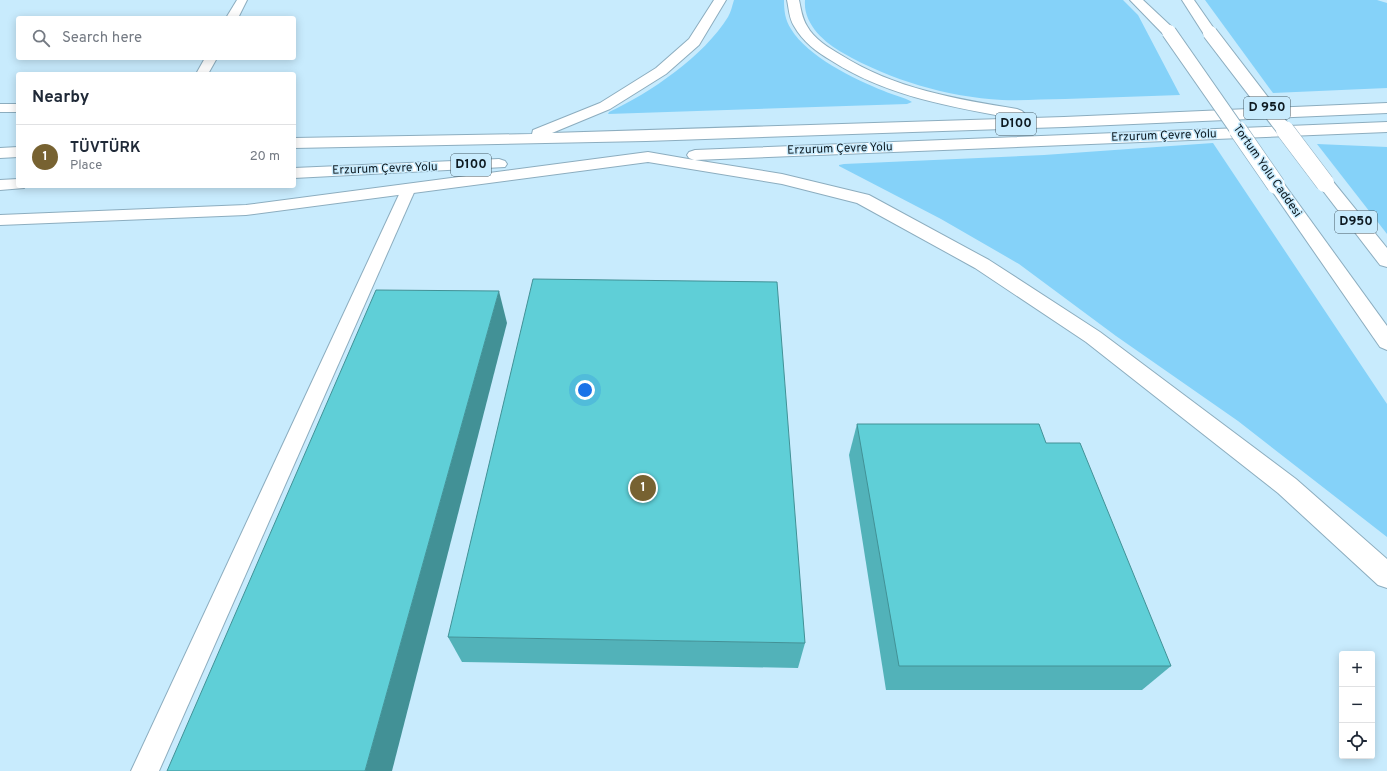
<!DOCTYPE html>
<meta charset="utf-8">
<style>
body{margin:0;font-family:Overpass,sans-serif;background:#f6f6f7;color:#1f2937}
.controls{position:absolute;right:12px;bottom:12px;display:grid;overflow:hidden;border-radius:4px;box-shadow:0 2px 10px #0003}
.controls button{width:36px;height:36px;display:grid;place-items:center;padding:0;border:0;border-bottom:1px solid #e0e1e3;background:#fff;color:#1f2937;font:20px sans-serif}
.you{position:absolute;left:585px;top:390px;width:14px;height:14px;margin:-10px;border:3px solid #fff;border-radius:50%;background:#1a73e8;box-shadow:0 0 0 6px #1a73e833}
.badge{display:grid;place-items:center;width:26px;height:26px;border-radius:50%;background:#776231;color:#fff;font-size:13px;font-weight:700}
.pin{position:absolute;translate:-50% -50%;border:2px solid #fff;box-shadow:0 1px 4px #0006}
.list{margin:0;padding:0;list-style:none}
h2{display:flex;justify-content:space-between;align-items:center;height:52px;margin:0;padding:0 16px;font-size:17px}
h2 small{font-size:13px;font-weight:400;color:#747a83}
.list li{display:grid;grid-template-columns:26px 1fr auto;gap:12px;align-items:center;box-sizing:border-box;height:64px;padding:0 16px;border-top:1px solid #e0e1e3}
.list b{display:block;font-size:15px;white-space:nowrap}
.list p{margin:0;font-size:13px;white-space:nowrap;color:#747a83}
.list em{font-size:13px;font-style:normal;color:#747a83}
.icon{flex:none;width:22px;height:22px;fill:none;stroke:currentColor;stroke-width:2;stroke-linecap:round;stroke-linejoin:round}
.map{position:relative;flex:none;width:1387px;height:771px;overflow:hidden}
.search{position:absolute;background:#fff;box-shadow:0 2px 10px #0003;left:16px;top:16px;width:280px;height:44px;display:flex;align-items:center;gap:10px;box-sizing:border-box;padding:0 14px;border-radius:4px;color:#747a83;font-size:15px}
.panel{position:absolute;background:#fff;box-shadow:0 2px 10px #0003;left:16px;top:72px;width:280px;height:116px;border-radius:4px}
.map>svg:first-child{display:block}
.green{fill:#85d2f9}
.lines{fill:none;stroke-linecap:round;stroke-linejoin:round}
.lane-casing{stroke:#8cadbf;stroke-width:2}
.highway-casing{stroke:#8cadbf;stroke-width:2}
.lane{fill:#fff;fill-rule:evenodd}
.highway{fill:#fff;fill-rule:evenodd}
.highway-bridge-far1-casing{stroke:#8cadbf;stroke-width:16;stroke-linecap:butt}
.highway-bridge-casing{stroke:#8cadbf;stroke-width:19;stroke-linecap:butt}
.highway-bridge-far1{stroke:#fff;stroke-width:14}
.highway-bridge{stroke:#fff;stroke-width:18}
.wall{fill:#52b2b9}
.shaded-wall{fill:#429196}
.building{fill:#5fcfd7;stroke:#429196}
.labels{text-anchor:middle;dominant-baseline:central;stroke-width:3;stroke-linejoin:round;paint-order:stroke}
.far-street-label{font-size:12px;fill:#0d1920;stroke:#c8ebfd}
.shield{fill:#c8ebfd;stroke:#455862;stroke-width:1}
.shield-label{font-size:13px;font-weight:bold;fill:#0d1920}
</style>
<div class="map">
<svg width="1387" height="771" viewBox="0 0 1387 771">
<rect width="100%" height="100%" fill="#c8ebfd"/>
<g class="green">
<path d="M734 0H784C784 10 785 20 791 29 808 57 854 79 884 91 893 95 904 97 912 102L907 104 608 114 609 112C650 93 704 56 728 17 731 12 732 6 734 0Z"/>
<path d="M805 0H1123L1138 15 1180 95C1142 96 1104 98 1065 99 1044 99 1023 101 1002 100 947 97 890 80 843 53 824 42 803 24 805 0Z"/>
<path d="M1205 0H1377L1387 3V88L1273 93Z"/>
<path d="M1213 143 1387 404V537L1238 421 1116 336 1019 264 941 219 839 166V165L844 164 1044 155Z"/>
<path d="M1317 144 1387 147V234Z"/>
</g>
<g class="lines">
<g class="lane-casing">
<g id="lane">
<path d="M237 0H247L238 18H226Z"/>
<path d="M205 58H217L208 74H196Z"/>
<rect x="0" y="104" width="18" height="8"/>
<path d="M409 184 414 185 416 188 159 771H131L402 188 404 185Z"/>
</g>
</g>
<g class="highway-casing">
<g id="highway">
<path d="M714 0H726L699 45 666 74 610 109 552 133 1064 117 1387 103V113L1064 127 646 141 294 148V138L532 134 533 130 600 103 656 68 689 39Z"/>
<path d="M787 0H799C801 9 802 18 807 26 814 39 829 48 841 55 895 89 956 99 1017 109L1022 111 1025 114 1022 117 1017 119C953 107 888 97 832 61 817 52 803 42 794 26 789 18 789 9 787 0Z"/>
<path d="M1130 0H1143L1174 29 1176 32 1174 35H1164Z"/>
<path d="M1182 0H1194L1217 33 1215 36H1205Z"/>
<path d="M1387 122V132L695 160 782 174 869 195 989 260 1100 332 1296 479 1387 559V588L1378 585 1278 493 1086 342 975 268 857 203 782 184 648 162 246 215 0 225V215L246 205 648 152 694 160 689 158 687 155 689 152 695 150Z"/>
<path d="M18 147V157L0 158V148Z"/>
<path d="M499 159 505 161 507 164 505 167 294 178V168Z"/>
<path d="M1325 178 1331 179 1387 248V267L1380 265 1317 183 1319 179Z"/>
<path d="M18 179V186H25L24 188 0 190V180Z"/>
<path d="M1276 180 1282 181 1387 326V350L1380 347 1268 185 1270 181Z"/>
</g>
</g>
<use href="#lane" class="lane"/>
<use href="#highway" class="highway"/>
<g class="highway-bridge-far1-casing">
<g id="highway-bridge-far1">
<path d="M1169 32 1238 131"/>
<path d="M1210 33 1285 131"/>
</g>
</g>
<g class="highway-bridge-casing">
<g id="highway-bridge">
<path d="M1238 130 1276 185"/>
<path d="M1285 130 1325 183"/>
</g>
</g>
<use href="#highway-bridge-far1" class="highway-bridge-far1"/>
<use href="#highway-bridge" class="highway-bridge"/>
</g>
<g class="wall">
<path d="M857 424 1171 666 1142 690H886L849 455Z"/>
<path d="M448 637 805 643 798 668 462 662Z"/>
</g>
<path class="shaded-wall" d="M499 291 507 323 392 771H365Z"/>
<g class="building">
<path d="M533 279 777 282 805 643 448 637Z"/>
<path d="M376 290 499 291 365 771H167Z"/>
<path d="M857 424H1039L1046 443H1080L1171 666H899Z"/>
</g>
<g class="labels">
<g class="far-street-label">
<text transform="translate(1164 136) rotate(-2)">Erzurum Çevre Yolu</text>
<text transform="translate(840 149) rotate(-2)">Erzurum Çevre Yolu</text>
<text transform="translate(385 169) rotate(-2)">Erzurum Çevre Yolu</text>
<text transform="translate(1267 171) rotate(55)">Tortum Yolu Caddesi</text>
</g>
<g class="shield">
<rect x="1244" y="97" width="46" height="22" rx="3"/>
<rect x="996" y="113" width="40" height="22" rx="3"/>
<rect x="451" y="154" width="40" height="22" rx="3"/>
<rect x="1335" y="211" width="42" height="22" rx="3"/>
</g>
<g class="shield-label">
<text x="1267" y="108">D 950</text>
<text x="1016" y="124">D100</text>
<text x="471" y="165">D100</text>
<text x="1356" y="222">D950</text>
</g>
</g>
</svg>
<div class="controls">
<button>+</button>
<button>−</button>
<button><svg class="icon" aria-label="locate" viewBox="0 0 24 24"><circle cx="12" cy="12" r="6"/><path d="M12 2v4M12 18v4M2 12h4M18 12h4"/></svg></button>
</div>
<div class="you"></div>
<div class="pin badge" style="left:643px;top:488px">1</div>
<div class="search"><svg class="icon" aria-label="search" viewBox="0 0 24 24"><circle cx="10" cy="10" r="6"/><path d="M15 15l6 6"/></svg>Search here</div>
<section class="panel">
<h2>Nearby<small></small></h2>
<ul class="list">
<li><span class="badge">1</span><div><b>TÜVTÜRK</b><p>Place</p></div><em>20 m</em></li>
</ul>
</section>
</div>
